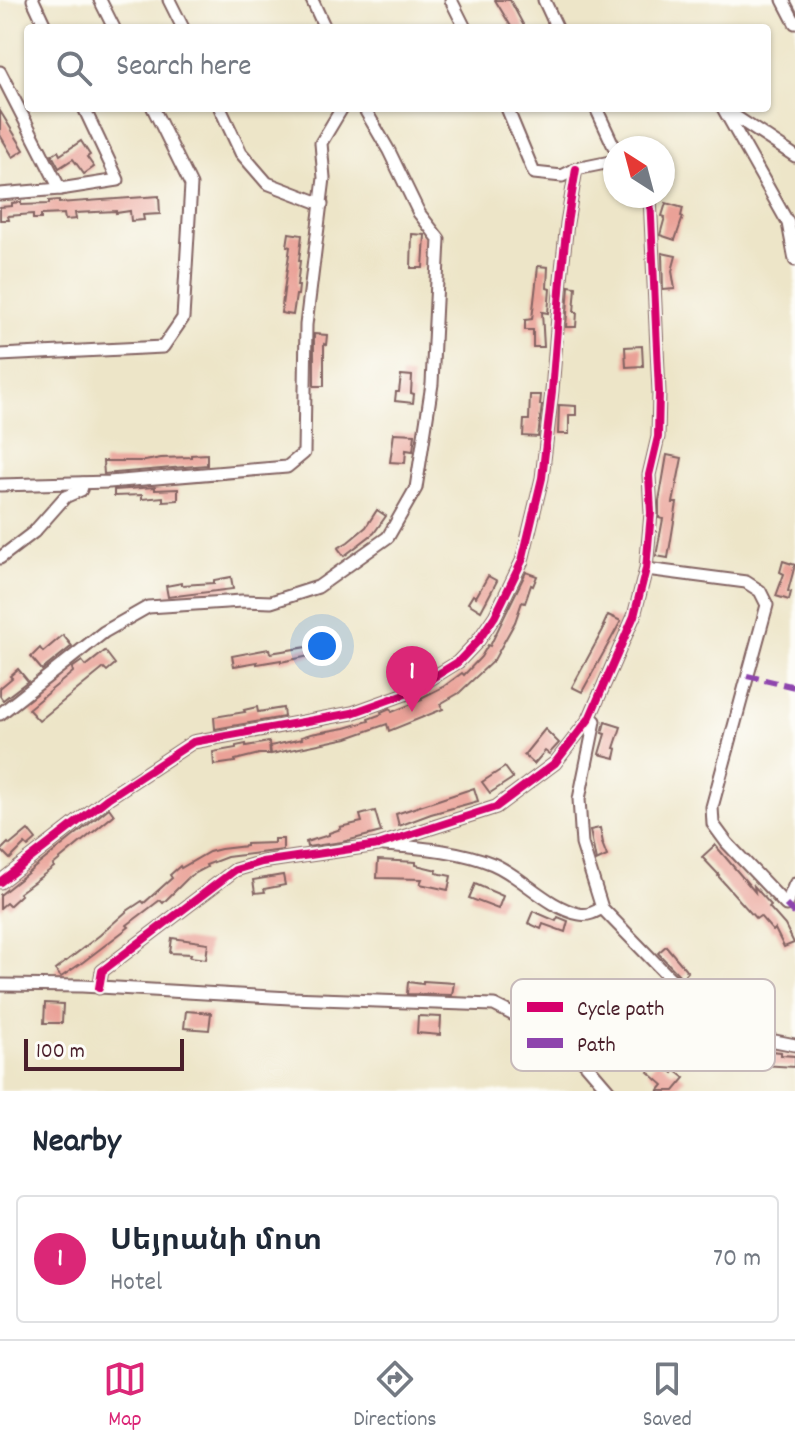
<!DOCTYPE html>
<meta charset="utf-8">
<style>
body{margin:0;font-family:Dekko,"Noto Sans Armenian",sans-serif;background:#f6f6f7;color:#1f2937}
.compass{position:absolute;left:603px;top:136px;width:72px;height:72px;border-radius:50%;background:#fff;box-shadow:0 2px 6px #0004;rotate:324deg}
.scale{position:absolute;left:24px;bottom:20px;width:160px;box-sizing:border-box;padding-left:8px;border:4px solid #4a1f2b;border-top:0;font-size:22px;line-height:28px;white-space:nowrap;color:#4a1f2b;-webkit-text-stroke:6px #fdfcf7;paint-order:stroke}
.you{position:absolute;left:322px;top:646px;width:28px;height:28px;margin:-20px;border:6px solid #fff;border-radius:50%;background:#1a73e8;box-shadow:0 0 0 12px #1a73e833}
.badge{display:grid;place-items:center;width:52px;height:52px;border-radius:50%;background:#db2777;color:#fff;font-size:26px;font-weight:700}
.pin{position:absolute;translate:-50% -66px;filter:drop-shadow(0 2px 4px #0008)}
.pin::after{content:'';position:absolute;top:42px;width:28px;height:24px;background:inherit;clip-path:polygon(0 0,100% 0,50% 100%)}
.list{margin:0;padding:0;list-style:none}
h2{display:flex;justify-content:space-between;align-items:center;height:104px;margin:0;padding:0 32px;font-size:34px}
h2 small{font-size:26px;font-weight:400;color:#747a83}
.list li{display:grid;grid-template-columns:52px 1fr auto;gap:24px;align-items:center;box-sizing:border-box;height:128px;margin:0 16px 16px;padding:0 16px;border:2px solid #e0e1e3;border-radius:8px}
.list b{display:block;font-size:30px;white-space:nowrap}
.list p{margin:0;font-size:26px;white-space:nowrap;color:#747a83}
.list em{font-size:26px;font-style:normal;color:#747a83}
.icon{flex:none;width:44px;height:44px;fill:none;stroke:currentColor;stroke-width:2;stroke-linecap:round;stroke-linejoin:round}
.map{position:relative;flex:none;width:795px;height:1091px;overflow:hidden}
.search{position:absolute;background:#fff;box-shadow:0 2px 6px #0004;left:24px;right:24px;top:24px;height:88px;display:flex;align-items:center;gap:20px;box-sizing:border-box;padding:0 28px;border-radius:8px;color:#747a83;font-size:30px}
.sheet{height:248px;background:#fff}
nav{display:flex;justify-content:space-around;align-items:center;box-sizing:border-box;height:112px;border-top:2px solid #e0e1e3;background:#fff;font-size:22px;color:#747a83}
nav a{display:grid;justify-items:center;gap:4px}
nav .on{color:#db2777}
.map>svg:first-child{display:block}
.building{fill:#eaa197}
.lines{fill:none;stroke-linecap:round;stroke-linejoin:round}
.minor-casing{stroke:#836462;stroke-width:15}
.minor{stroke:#fff;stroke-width:11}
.quiet{stroke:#8e44ad;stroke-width:6;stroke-dasharray:12 6;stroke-linecap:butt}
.cycleway-casing{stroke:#fdfcf7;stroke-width:13}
.cycleway{stroke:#d6006c;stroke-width:8}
.key{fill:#fdfcf7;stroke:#c7baba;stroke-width:2}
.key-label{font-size:22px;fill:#4a1f2b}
</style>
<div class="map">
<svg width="795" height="1091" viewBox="0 0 795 1091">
<rect width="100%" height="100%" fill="#fdfcf7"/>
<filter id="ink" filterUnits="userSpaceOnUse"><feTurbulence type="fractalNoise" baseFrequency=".0125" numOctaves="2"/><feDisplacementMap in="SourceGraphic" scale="16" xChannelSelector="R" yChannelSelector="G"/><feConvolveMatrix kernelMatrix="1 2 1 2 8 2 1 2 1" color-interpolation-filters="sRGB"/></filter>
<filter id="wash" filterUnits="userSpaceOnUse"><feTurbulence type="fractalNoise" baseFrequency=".006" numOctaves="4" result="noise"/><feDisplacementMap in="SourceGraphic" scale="32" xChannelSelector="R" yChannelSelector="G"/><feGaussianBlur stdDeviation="1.8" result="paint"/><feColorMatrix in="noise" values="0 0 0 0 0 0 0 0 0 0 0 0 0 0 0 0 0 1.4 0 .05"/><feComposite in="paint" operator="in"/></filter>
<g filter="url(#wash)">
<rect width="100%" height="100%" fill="#ede5c8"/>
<g id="blocks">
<g class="building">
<path d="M495 0H510L525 28H512Z"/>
<path d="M0 111 24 150 13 157 0 135Z"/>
<path d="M81 141 90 155 87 157 94 167 84 174 73 159 59 168 52 155 58 151 60 155Z"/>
<path d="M159 196 160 214 143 215 144 220 131 221 130 211 116 213V211L75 213 76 219 65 220 64 214 41 215V219H33V214L8 216 9 220H0V207L12 206V203L21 202V205L49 204V201L59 200V203Z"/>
<path d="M666 203 683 208 681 216 683 217 675 240 660 235 665 217 662 216Z"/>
<path d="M289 233 302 235 299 261H300L297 286H299L298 295H296L293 315 281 313 290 247 287 246Z"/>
<path d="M412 234 425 235 423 268H411Z"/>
<path d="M662 253 676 256 672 271 675 289 663 290Z"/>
<path d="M538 266 548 267 547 288 550 289 548 313 542 312 544 347H533V330H525V320L532 319Z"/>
<path d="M569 286 576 287 574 312H577L576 327H566Z"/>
<path d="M314 334 327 335 326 345 324 344V386H314Z"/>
<path d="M642 346 643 366 626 367 625 347Z"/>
<path d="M401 375 412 376 411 393 414 394 413 403 395 401 396 392H399Z"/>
<path d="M530 395H541L540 405H542L538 437 523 436 524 420H529Z"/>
<path d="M559 405 576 406V415H569V434H558Z"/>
<path d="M394 433 415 434 413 451 406 450 405 463 390 462Z"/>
<path d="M207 454V465L104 474 103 461H145L161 458 191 457V455Z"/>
<path d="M667 455 682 458 673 503H677L668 558 656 556 663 519 659 518V501Z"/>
<path d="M155 487V490L178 489V500L163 501V497L142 499V495L114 496V490Z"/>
<path d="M377 510 386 516 374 533 344 556 338 548 348 542 366 527Z"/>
<path d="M783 561 795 565 788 591 791 592 789 600 776 596 784 574 780 572Z"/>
<path d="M526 572 537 576 533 586 531 585 525 603 522 602 515 622 494 660 459 693 440 704 443 709 389 731 387 724 347 738 271 754 270 746 302 739 301 737 311 734 345 728 369 721 368 719 382 714 381 712 390 708 392 712 422 700 421 698 443 687 462 673 464 675 481 657 488 645 490 646Z"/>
<path d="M488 576 497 581 481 611 468 603 473 595 476 597Z"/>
<path d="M231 577 233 589 168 597 166 586 182 583V585L214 583V580Z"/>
<path d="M608 615 621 621 582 692 572 687 605 626H603Z"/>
<path d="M63 635 72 646 42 670 31 657 40 648 43 652Z"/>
<path d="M313 646 314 655 281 662V660L257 664V662L234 666 232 656 269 649 270 653Z"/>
<path d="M105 651 115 664 107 671 104 668 39 721 28 709 73 672 72 668 82 661 86 666Z"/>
<path d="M18 669 28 681 3 700 0 696V688L12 678 10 676Z"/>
<path d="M257 707 258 712 283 708 284 717 215 729 214 717 245 712 244 710Z"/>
<path d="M605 722 621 727 614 748 617 749 615 758 599 754 605 734 602 733Z"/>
<path d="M545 729 559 743 549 754 545 751 534 764 524 755Z"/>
<path d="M269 742 270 754H259L235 760V762L214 765 213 752 236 748V746L246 744V746Z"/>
<path d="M505 767 513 778 490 793 482 782Z"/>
<path d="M474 788 478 801 431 814 399 826 396 814Z"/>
<path d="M109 808 114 815 53 865 54 867 19 893 21 895 9 906 6 903 0 908V895Z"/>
<path d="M375 811 381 832 342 842 307 847 306 842 329 835V833L341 829 340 827 362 822 360 815Z"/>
<path d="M600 828 603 843H602L607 856 596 861 590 830Z"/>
<path d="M28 830 36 840 28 847 25 844 10 859 1 850 8 843 10 845Z"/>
<path d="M274 839H283V850L227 857 206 865 207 867 190 876 163 903 160 900 127 925 129 927 83 962 61 977 55 970 100 935 127 911 142 901 144 903 172 878 170 875 180 866 181 868 209 852 221 849 246 846V844L274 843Z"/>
<path d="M715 845 755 892 754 886 771 905 769 907 785 925 794 943 784 947 775 929 773 931 760 916 756 919 718 876 719 875 702 857Z"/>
<path d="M378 860 416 862V865L437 870 436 873 451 876 448 890 420 884 422 879 377 878Z"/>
<path d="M283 875 285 885 264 889 265 892 255 893 253 880Z"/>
<path d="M475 884 503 896 498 909 469 898Z"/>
<path d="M533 911 556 921 558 917 568 921 565 932 543 924 541 929 528 923Z"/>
<path d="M172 938 208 943 206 959 190 957 191 954 170 953Z"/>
<path d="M666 946 688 972 682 978 658 953Z"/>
<path d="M423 981 454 983 452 995 407 994 408 982 423 984Z"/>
<path d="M45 1003 63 1004 62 1023H44Z"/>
<path d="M186 1011 211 1013 209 1030 184 1028Z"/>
<path d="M418 1016 441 1017 440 1035 417 1033Z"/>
<path d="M747 1049 781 1052V1055L795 1056V1067L744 1064Z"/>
<path d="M658 1060 673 1073 675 1070 685 1078 674 1091H658L663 1085 648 1072Z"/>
</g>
</g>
</g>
<g filter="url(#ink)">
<use href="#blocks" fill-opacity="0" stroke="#836462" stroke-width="2"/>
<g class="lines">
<g class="minor-casing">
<g id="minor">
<path d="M33 0 46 28"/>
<path d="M100 0 114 28"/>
<path d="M169 0 183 28"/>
<path d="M312 0 325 28"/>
<path d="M451 0 465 28"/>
<path d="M544 0 557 28"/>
<path d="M783 0 795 23"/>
<path d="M0 72 60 189"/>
<path d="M220 108 241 153 267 183 322 204"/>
<path d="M507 108 534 173 562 176 576 169 615 161"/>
<path d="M596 108 615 149"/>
<path d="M723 108 788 223 795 260"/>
<path d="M727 111 795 156"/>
<path d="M0 194 60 189 118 180 84 108"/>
<path d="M0 355 163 347 183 318 191 185 153 108"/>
<path d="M0 485 109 482 287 467 304 453 306 325 324 178 321 143 342 108"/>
<path d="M0 558 34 532 65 497 81 490 83 483"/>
<path d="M646 569 746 582 760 591 767 605 712 807 713 824 727 843 786 905 795 884"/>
<path d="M0 714 104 632 148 607 242 601 271 602 318 587 388 537 416 488 432 384 439 239 419 213 389 151 364 108"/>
<path d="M595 721 579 799 582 844 602 908 668 976 730 1032 795 1045"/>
<path d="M384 845C422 848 458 850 493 864 523 877 547 907 579 914 588 916 595 912 602 908"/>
<path d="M0 882 108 798 193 742 352 713 408 693 458 662 478 641 495 616 522 561 542 478 552 391 561 279 567 223 576 169"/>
<path d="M0 985 82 986 290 998 494 1005 566 1041 609 1091"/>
<path d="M99 988 102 971 235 870 262 862 378 845 496 807 555 763 589 719 634 616 646 569 651 513 649 475 658 437 659 392 650 196"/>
</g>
</g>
<use href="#minor" class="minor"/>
<g class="quiet">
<path d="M747 676 795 687"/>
<path d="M786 905 795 914"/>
</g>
<g class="cycleway-casing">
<g id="cycleway">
<path d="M0 882 108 798 193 742 352 713 408 693 458 662 478 641 495 616 522 561 542 478 552 391 561 279 567 223 576 169"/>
<path d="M99 988 102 971 235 870 262 862 378 845 496 807 555 763 589 719 634 616 646 569 651 513 649 475 658 437 659 392 650 196"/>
</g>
</g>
<use href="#cycleway" class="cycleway"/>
</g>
</g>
<rect x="511" y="979" width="264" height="92" rx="12" class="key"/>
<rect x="527" y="1002" width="36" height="10" fill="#d6006c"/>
<rect x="527" y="1038" width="36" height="10" fill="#8e44ad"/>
<g class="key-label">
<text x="577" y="1015">Cycle path</text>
<text x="577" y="1051">Path</text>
</g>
</svg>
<svg class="compass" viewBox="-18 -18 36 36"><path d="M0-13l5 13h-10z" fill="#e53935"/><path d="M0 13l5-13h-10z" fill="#747a83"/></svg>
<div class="scale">100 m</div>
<div class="you"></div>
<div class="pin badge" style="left:412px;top:712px">1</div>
<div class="search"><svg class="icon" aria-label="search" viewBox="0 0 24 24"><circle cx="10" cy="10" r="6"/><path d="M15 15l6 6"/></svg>Search here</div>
</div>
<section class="sheet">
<h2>Nearby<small></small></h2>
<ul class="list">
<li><span class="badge">1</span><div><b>Սեյրանի մոտ</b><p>Hotel</p></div><em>70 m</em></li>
</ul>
</section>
<nav>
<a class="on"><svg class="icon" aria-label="map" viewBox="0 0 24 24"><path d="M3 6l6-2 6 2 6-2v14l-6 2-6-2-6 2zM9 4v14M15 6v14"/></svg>Map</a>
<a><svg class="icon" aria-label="directions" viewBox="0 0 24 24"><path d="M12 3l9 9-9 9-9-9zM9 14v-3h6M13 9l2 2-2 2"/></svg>Directions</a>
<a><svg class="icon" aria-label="saved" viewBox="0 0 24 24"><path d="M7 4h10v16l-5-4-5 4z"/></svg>Saved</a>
</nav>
